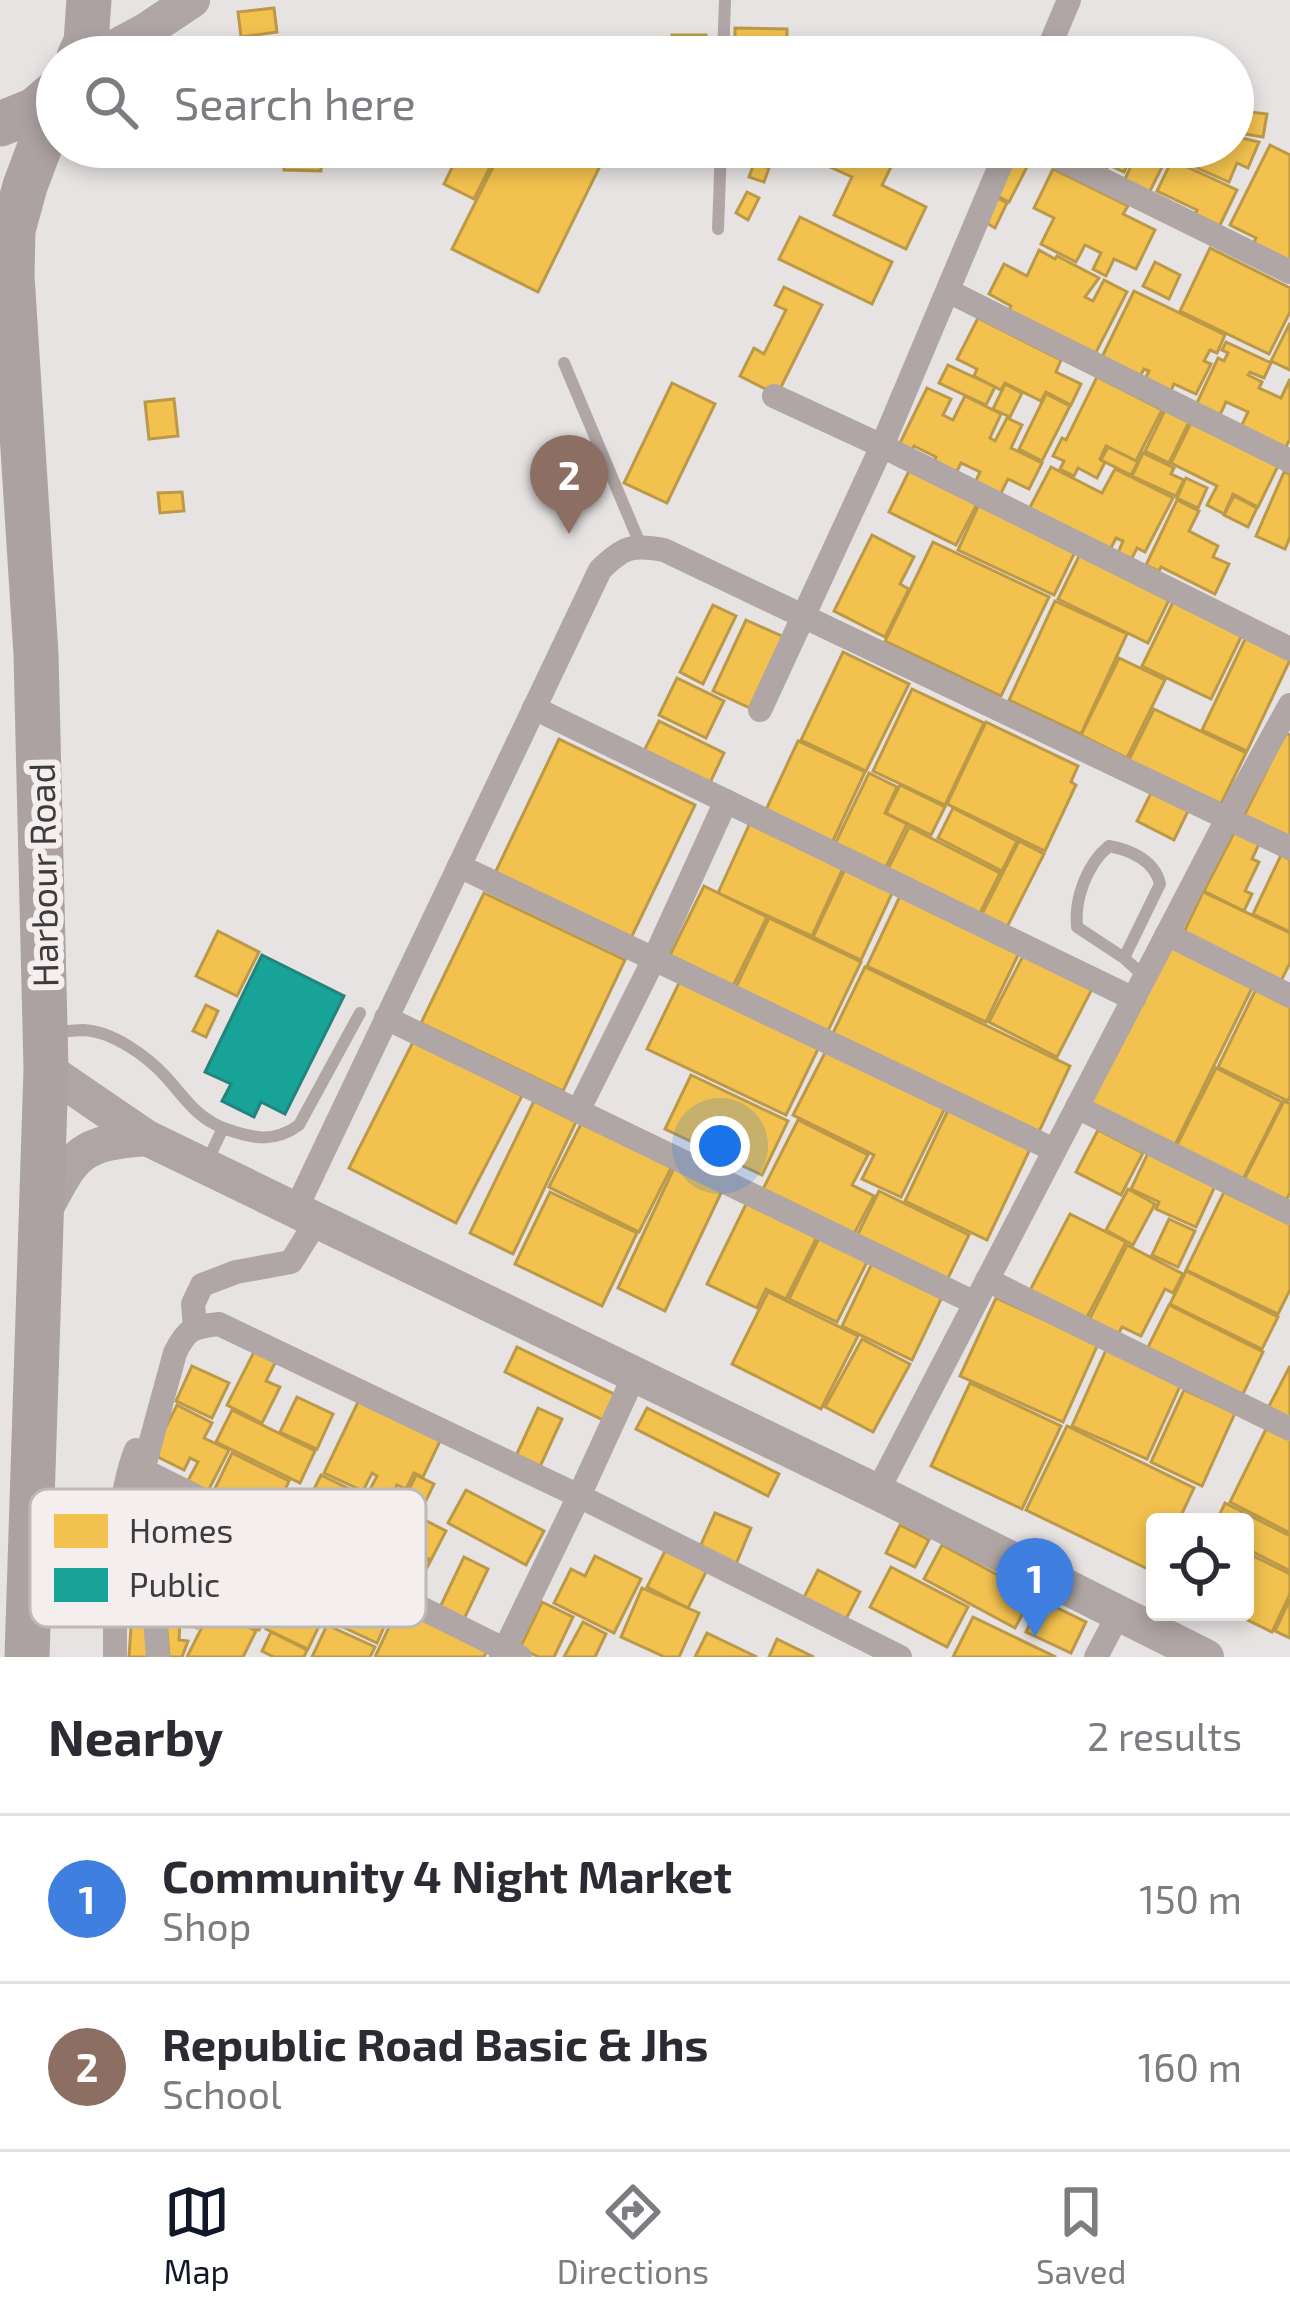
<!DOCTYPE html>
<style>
body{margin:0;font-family:"Exo 2",sans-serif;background:#f2f2f3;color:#2b2b33}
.controls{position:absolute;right:36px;bottom:36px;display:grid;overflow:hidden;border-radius:12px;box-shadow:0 6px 18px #0003}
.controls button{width:108px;height:108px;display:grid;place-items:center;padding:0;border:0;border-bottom:3px solid #e1e1e2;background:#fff;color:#2b2b33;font:60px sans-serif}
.you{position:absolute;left:720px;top:1146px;width:42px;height:42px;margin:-30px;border:9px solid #fff;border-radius:50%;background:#1a73e8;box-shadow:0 0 0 18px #1a73e833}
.badge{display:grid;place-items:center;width:78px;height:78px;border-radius:50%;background:#111827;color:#fff;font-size:39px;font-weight:700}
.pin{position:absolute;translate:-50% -99px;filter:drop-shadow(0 3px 6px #0008)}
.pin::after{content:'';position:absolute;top:63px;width:42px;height:36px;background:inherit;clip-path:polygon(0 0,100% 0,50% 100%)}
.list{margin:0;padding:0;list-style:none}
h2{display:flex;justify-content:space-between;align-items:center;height:156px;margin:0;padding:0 48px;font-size:51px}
h2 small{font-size:39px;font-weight:400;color:#7c7c81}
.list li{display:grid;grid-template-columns:78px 1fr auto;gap:36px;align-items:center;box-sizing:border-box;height:168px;padding:0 48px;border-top:3px solid #e1e1e2}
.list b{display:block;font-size:45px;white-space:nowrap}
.list p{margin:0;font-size:39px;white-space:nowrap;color:#7c7c81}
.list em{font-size:39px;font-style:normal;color:#7c7c81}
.icon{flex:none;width:66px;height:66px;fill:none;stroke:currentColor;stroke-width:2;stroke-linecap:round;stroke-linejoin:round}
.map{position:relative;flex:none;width:1290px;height:1657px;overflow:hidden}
.search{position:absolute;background:#fff;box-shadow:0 6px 18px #0003;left:36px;right:36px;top:36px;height:132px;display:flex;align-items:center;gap:30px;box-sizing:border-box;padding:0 42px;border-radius:66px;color:#7c7c81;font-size:45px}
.sheet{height:492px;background:#fff}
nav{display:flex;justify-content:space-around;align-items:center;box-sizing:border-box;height:168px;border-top:3px solid #e1e1e2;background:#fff;font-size:33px;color:#7c7c81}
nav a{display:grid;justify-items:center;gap:6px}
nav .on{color:#111827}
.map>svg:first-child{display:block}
.homes{fill:#f2c14e;stroke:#bc9948;stroke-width:3}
.public{fill:#17a398;stroke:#22847c;stroke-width:3}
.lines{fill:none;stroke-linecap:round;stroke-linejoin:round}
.lane{stroke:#afa6a5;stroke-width:12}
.street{stroke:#afa6a5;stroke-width:24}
.secondary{stroke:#afa5a4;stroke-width:36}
.highway{stroke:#aca2a1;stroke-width:45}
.labels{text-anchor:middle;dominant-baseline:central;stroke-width:12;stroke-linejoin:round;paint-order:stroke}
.street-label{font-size:36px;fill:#3d3b3b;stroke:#f4efee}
.key{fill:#f4efee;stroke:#bdb9b8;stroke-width:3}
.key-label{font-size:33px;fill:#3d3b3b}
</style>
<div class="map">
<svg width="1290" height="1657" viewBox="0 0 1290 1657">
<rect width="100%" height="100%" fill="#e6e3e2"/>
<g class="homes">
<path d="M274 8 277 32 241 37 238 12Z"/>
<path d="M735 28 787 29V57H742V41H735Z"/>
<path d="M672 35H706L707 57H673Z"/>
<path d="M492 45V57H417V48Z"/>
<path d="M312 46 313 57H251L250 48Z"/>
<path d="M796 49 889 52V57H796Z"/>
<path d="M951 49V57H893V50Z"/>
<path d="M1242 111 1267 114 1263 137 1239 133Z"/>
<path d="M1233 136 1259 142 1248 168 1237 163 1229 182 1186 163 1193 147H1233Z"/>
<path d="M1270 145 1290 155V263L1253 245 1256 238 1230 225Z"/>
<path d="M284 147H321V171L284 170Z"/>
<path d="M462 147H500L474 199 444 184Z"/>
<path d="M503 147H587L605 156 538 292 452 249Z"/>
<path d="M598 147H633L626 161Z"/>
<path d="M737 147H769L767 158 736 153Z"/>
<path d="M813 147 900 149 882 185 926 207 906 249 834 215 852 177 808 157Z"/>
<path d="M1083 147H1136L1124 172 1109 165 1104 173 1077 160Z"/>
<path d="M1140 147H1172L1149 193 1124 181Z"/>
<path d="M1012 159 1027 167 1009 202 994 194Z"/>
<path d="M1172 160 1237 190 1219 227 1192 223 1197 210 1157 191Z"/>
<path d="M754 163 769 168 764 182 749 177Z"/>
<path d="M1053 169 1128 206 1123 214 1155 230 1136 269 1114 259 1106 276 1093 269 1101 253 1085 245 1076 262 1041 244 1054 218 1034 208Z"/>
<path d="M747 192 759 198 748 220 736 213Z"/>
<path d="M995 197 1007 203 995 228 983 221Z"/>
<path d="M800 217 892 262 872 304 779 259Z"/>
<path d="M1210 248 1290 288V312L1269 354 1180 311Z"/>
<path d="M1039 250 1055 259 1057 256 1099 278 1085 297 1093 301 1104 280 1127 292 1093 358 1006 317 1011 306 989 294 1004 264 1027 276Z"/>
<path d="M1155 262 1180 275 1169 299 1143 286Z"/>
<path d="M784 287 822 305 777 395 740 376 754 348 764 354 786 310 775 305Z"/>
<path d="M1134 291 1225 335 1217 353 1210 350 1204 361 1211 364 1196 394 1174 384 1169 395 1143 383 1149 371 1144 369 1138 380 1100 361Z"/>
<path d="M978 318 1061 360 1056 372 1081 384 1071 405 1046 392 1041 401 1005 383 1001 390 974 376 977 369 957 359Z"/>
<path d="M1290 323V370L1271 361Z"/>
<path d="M1226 342 1271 363 1264 378 1250 372 1248 375 1262 382 1259 388 1281 398 1290 379V439L1282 455 1240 429 1248 412 1226 402 1218 419 1195 407 1218 358 1224 361 1228 353 1222 350Z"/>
<path d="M948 365 995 387 986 405 939 383Z"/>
<path d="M1097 377 1162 410 1136 461 1106 446 1100 459 1105 462 1097 478 1078 468 1074 476 1060 469 1064 461 1053 456 1062 438 1066 440Z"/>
<path d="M672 383 715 404 667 503 624 483Z"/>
<path d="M1005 384 1022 393 1010 417 993 409Z"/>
<path d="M927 388 951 399 943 415 953 420 965 396 1001 414 990 438 995 441 1007 418 1022 425 1011 448 1042 463 1029 489 1008 479 999 497 974 485 980 472 961 463 954 477 932 466 936 457 914 446 910 455 897 449Z"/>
<path d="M1046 394 1070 406 1042 461 1019 449Z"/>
<path d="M174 399 178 436 149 439 145 402Z"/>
<path d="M1165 410 1189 422 1169 463 1145 451Z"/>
<path d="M1191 423 1278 466 1258 507 1233 494 1224 514 1207 505 1217 486 1171 463Z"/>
<path d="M1108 447 1138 462 1131 475 1101 460Z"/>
<path d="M1143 453 1174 468 1171 474 1184 480 1176 496 1132 476Z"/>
<path d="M1051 467 1102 493 1115 469 1173 498 1145 552 1137 548 1131 560 1118 553 1123 541 1116 538 1109 552 1028 511Z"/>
<path d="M910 469 978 502 956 545 889 512Z"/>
<path d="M1284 472 1290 474V537L1285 549 1256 536Z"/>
<path d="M1186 478 1207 488 1198 508 1177 498Z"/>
<path d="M182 492 184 511 160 513 158 493Z"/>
<path d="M1234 496 1257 508 1248 527 1224 515Z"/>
<path d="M1177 500 1199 511 1189 531 1218 546 1213 557 1229 564 1215 594 1161 567 1159 571 1146 565Z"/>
<path d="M980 502 1077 548 1054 595 958 550Z"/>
<path d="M872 535 914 557 900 584 909 589 885 637 834 611Z"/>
<path d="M933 542 1049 597 1001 696 885 641Z"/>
<path d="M1082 550 1172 594 1148 643 1058 599Z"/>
<path d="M1175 598 1244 631 1211 699 1142 666Z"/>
<path d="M1055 601 1127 634 1081 734 1009 700Z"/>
<path d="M713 605 736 616 703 684 680 672Z"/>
<path d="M746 620 784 637 750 708 713 691Z"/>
<path d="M1248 633 1290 660 1247 751 1202 730Z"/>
<path d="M843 652 909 684 866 771 801 740Z"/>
<path d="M1119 658 1165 680 1127 758 1081 735Z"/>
<path d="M677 678 724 701 706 738 659 715Z"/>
<path d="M912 689 984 723 945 805 873 771Z"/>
<path d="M1154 709 1246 753 1219 808 1127 764Z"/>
<path d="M659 721 724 753 709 785 643 753Z"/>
<path d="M986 722 1078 766 1071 782 1076 785 1045 851 947 804Z"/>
<path d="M1285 733 1290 735V842L1243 818Z"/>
<path d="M559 739 695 805 631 938 495 873Z"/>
<path d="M798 741 865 772 831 845 764 814Z"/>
<path d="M869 773 897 787 885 813 907 824 884 871 834 846Z"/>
<path d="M900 785 945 807 931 835 886 813Z"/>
<path d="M1153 789 1190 807 1174 840 1137 821Z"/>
<path d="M953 808 1017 841 1002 871 938 838Z"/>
<path d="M750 823 844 866 812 936 718 893Z"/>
<path d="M909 827 1000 873 978 917 887 871Z"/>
<path d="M1235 831 1259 844 1252 859 1259 862 1245 891 1252 894 1244 911 1204 891Z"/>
<path d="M1019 841 1044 854 1006 929 981 916Z"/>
<path d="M1281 855 1290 860V932L1253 914Z"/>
<path d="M846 867 894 889 861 960 813 937Z"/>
<path d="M704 886 767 917 733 986 670 955Z"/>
<path d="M1203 892 1290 933V963L1280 983 1182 936Z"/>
<path d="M484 893 625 960 563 1091 421 1023Z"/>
<path d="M900 896 1019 953 986 1022 867 966Z"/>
<path d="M769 918 861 962 827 1033 735 989Z"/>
<path d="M218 931 259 952 237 996 196 976Z"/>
<path d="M1168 944 1253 986 1174 1147 1088 1104Z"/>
<path d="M1024 954 1092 989 1057 1057 989 1022Z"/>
<path d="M865 967 1070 1066 1036 1138 831 1037Z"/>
<path d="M682 977 821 1043 786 1115 647 1049Z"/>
<path d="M1256 989 1290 1006V1096L1288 1101 1218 1067Z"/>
<path d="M206 1005 218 1011 206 1037 193 1031Z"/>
<path d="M414 1040 522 1096 456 1223 349 1168Z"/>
<path d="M829 1045 947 1104 901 1197 862 1179 874 1155 793 1115Z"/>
<path d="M1216 1068 1282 1102 1242 1181 1176 1147Z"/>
<path d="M691 1075 788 1121 762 1175 665 1129Z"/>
<path d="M534 1101 576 1122 513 1254 470 1233Z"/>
<path d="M1284 1101 1290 1104V1193L1285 1203 1243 1182Z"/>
<path d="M949 1108 1031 1147 987 1240 905 1201Z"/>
<path d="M584 1118 674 1162 639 1232 549 1187Z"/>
<path d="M798 1120 868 1155 852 1185 874 1196 854 1234 763 1189Z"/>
<path d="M1098 1130 1143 1153 1121 1195 1076 1172Z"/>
<path d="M1148 1153 1216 1184 1196 1227 1156 1209 1159 1202 1131 1189Z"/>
<path d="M674 1168 722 1191 665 1311 618 1288Z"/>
<path d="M1128 1189 1155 1204 1133 1245 1106 1230Z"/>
<path d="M879 1191 969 1235 947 1280 857 1236Z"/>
<path d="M550 1192 637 1233 602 1306 515 1264Z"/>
<path d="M1224 1192 1290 1224V1290L1278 1314 1186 1270Z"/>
<path d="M750 1196 820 1231 786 1299 766 1289 757 1308 707 1284Z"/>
<path d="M1070 1214 1126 1242 1083 1325 1027 1296Z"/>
<path d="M1169 1219 1195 1231 1178 1267 1152 1255Z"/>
<path d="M822 1232 870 1256 837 1322 789 1299Z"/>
<path d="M1127 1245 1183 1274 1173 1293 1165 1289 1141 1336 1122 1327 1116 1339 1087 1324Z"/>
<path d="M874 1259 944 1293 912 1360 842 1326Z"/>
<path d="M1186 1271 1278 1317 1262 1349 1170 1304Z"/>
<path d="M768 1292 858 1336 821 1409 732 1364Z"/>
<path d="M996 1298 1098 1344 1063 1422 960 1376Z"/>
<path d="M1169 1305 1263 1352 1242 1396 1147 1349Z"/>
<path d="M862 1339 910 1364 873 1432 825 1407Z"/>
<path d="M517 1347 618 1396 605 1421 505 1372Z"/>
<path d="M256 1348 277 1359 266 1381 280 1387 262 1423 227 1405Z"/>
<path d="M1106 1350 1181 1384 1147 1459 1072 1426Z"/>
<path d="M192 1366 229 1383 212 1418 176 1401Z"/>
<path d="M1290 1366V1420L1268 1408Z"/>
<path d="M970 1383 1061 1426 1022 1509 931 1466Z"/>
<path d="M1184 1390 1235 1413 1202 1486 1151 1462Z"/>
<path d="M297 1397 333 1414 317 1449 280 1432Z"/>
<path d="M359 1400 441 1439 423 1477 414 1473 406 1489 397 1485 388 1503 368 1493 377 1476 372 1473 363 1491 324 1473Z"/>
<path d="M177 1405 212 1423 204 1438 229 1450 204 1499 184 1488 198 1462 190 1458 184 1470 152 1454Z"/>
<path d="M538 1408 562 1419 538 1471 514 1460Z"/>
<path d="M647 1408 779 1474 768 1496 636 1429Z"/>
<path d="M232 1410 315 1451 300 1483 216 1442Z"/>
<path d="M1268 1425 1290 1436V1533L1230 1502Z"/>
<path d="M1067 1426 1194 1488 1178 1522H1155L1154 1572 1026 1510Z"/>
<path d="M232 1453 289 1481 279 1503 294 1510 282 1534 209 1501Z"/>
<path d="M321 1475 382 1505 360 1551 336 1540 340 1531 324 1523 334 1503 312 1493Z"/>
<path d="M416 1475 434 1484 419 1515 401 1506Z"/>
<path d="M466 1490 544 1531 526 1565 448 1523Z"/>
<path d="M390 1502 446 1531 431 1560 374 1531Z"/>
<path d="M1225 1503 1290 1536V1571L1245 1548V1522H1216Z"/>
<path d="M715 1513 751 1528 736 1564 699 1549Z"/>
<path d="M900 1525 929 1540 915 1567 886 1553Z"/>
<path d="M942 1545 1033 1594 1015 1628 924 1579Z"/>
<path d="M399 1546 430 1562 423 1575 410 1568 399 1590 381 1582Z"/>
<path d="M666 1549 707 1570 688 1608 647 1587Z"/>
<path d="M1245 1552 1290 1574V1594L1272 1632 1231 1612H1245Z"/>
<path d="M595 1556 641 1579 614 1633 554 1603 571 1569 585 1576Z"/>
<path d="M464 1557 488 1569 464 1619 440 1607Z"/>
<path d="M891 1567 968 1607 947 1647 870 1607Z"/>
<path d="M818 1570 860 1592 844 1623 802 1601Z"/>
<path d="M343 1586 392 1609 377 1643 328 1620Z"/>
<path d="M642 1588 699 1613 679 1657H665L621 1637Z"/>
<path d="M183 1594 207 1607 197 1628 172 1615Z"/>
<path d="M133 1596 153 1597 150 1657H129Z"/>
<path d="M1290 1599V1638L1275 1631Z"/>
<path d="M245 1600 268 1611 259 1630 236 1619Z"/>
<path d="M1041 1600 1086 1622 1071 1653 1026 1632Z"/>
<path d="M278 1602 321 1622 308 1649 266 1629Z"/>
<path d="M542 1602 573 1617 554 1657H539L520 1648Z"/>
<path d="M398 1608 487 1651 484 1657H375Z"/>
<path d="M211 1609 256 1631 243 1657H187Z"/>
<path d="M973 1617 1056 1657H953Z"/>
<path d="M166 1620 180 1621 179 1640 188 1641 182 1657H169Z"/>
<path d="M583 1622 606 1634 595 1657H564Z"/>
<path d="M327 1625 375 1647 370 1657H312Z"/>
<path d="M271 1632 307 1650 304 1657H274L262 1651Z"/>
<path d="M707 1633 757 1657H695Z"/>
<path d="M777 1639 814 1657H769Z"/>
</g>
<path class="public" d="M262 955 344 996 285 1114 261 1102 254 1117 222 1101 231 1084 205 1072Z"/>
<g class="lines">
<g class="lane">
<path d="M723 57 725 0"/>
<path d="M718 229 721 147"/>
<path d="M564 363 641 546"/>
<path d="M1124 958 1160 884C1155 861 1131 850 1109 846 1087 864 1074 899 1077 927L1124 958 1145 977"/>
<path d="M54 1033C63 1032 74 1030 83 1030 112 1031 147 1056 166 1077 185 1098 196 1117 223 1128L206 1164"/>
<path d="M223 1128C251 1138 273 1144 299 1125L360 1013"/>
</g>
<g class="street">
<path d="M1045 57 1069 0"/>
<path d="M1036 147 1290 272"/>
<path d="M948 291 1290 461"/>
<path d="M774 396 882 446 1290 649"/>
<path d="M534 708 1134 999"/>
<path d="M760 710 882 446 1008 147"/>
<path d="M459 866 1054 1150"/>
<path d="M1167 934 1290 996"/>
<path d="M386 1018 975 1303"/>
<path d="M1077 1107 1290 1213"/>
<path d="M578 1111 654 959 726 801"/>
<path d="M296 1209 600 570C623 547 632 544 664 550L1290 848"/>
<path d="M987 1280 1290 1429"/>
<path d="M195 1327 193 1304 202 1285 236 1272 291 1262 318 1219"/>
<path d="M635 1374 579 1496 900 1657"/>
<path d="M143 1470 520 1657"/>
<path d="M877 1492 1227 819 1290 705"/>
<path d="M115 1657C115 1596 114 1505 136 1450"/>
<path d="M158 1657 143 1470 175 1353C187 1328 193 1327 219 1324L579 1496 501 1657"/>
<path d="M1096 1657 1119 1613"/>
</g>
<g class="secondary">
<path d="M97 57 147 30 192 0"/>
<path d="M46 1069 147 1138 877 1492 1206 1657"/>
<path d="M43 1213C74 1154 78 1143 147 1138"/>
</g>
<g class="highway">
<path d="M79 57 86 42 89 0"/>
<path d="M0 124 35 110 57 91"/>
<path d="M27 1657 46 1069 36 654 12 276 13 230 25 186 57 101"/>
</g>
</g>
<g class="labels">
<g class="street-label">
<text transform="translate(42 875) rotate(-91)">Harbour Road</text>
</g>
</g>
<rect x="30" y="1489" width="396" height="138" rx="18" class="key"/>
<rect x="54" y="1514" width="54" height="34" fill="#f2c14e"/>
<rect x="54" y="1568" width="54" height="34" fill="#17a398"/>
<g class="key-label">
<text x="129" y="1543">Homes</text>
<text x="129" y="1597">Public</text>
</g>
</svg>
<div class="controls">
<button><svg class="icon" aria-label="locate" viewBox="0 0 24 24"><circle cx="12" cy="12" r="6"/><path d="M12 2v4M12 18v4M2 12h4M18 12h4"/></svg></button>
</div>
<div class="you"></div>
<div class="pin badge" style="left:1035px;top:1637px;background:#3f7fe0">1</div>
<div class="pin badge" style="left:569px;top:534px;background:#8d6e63">2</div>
<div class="search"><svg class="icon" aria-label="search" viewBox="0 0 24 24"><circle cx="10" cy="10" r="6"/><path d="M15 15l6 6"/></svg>Search here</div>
</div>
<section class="sheet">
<h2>Nearby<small>2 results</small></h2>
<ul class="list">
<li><span class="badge" style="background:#3f7fe0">1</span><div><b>Community 4 Night Market</b><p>Shop</p></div><em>150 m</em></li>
<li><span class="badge" style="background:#8d6e63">2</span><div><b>Republic Road Basic &amp; Jhs</b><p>School</p></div><em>160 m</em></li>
</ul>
</section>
<nav>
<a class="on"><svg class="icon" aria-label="map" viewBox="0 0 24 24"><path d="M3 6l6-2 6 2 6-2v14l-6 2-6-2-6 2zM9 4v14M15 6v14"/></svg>Map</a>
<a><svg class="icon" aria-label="directions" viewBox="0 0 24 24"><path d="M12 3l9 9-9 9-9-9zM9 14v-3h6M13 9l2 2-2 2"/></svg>Directions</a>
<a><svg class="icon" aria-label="saved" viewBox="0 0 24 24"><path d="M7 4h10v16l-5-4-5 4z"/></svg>Saved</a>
</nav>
